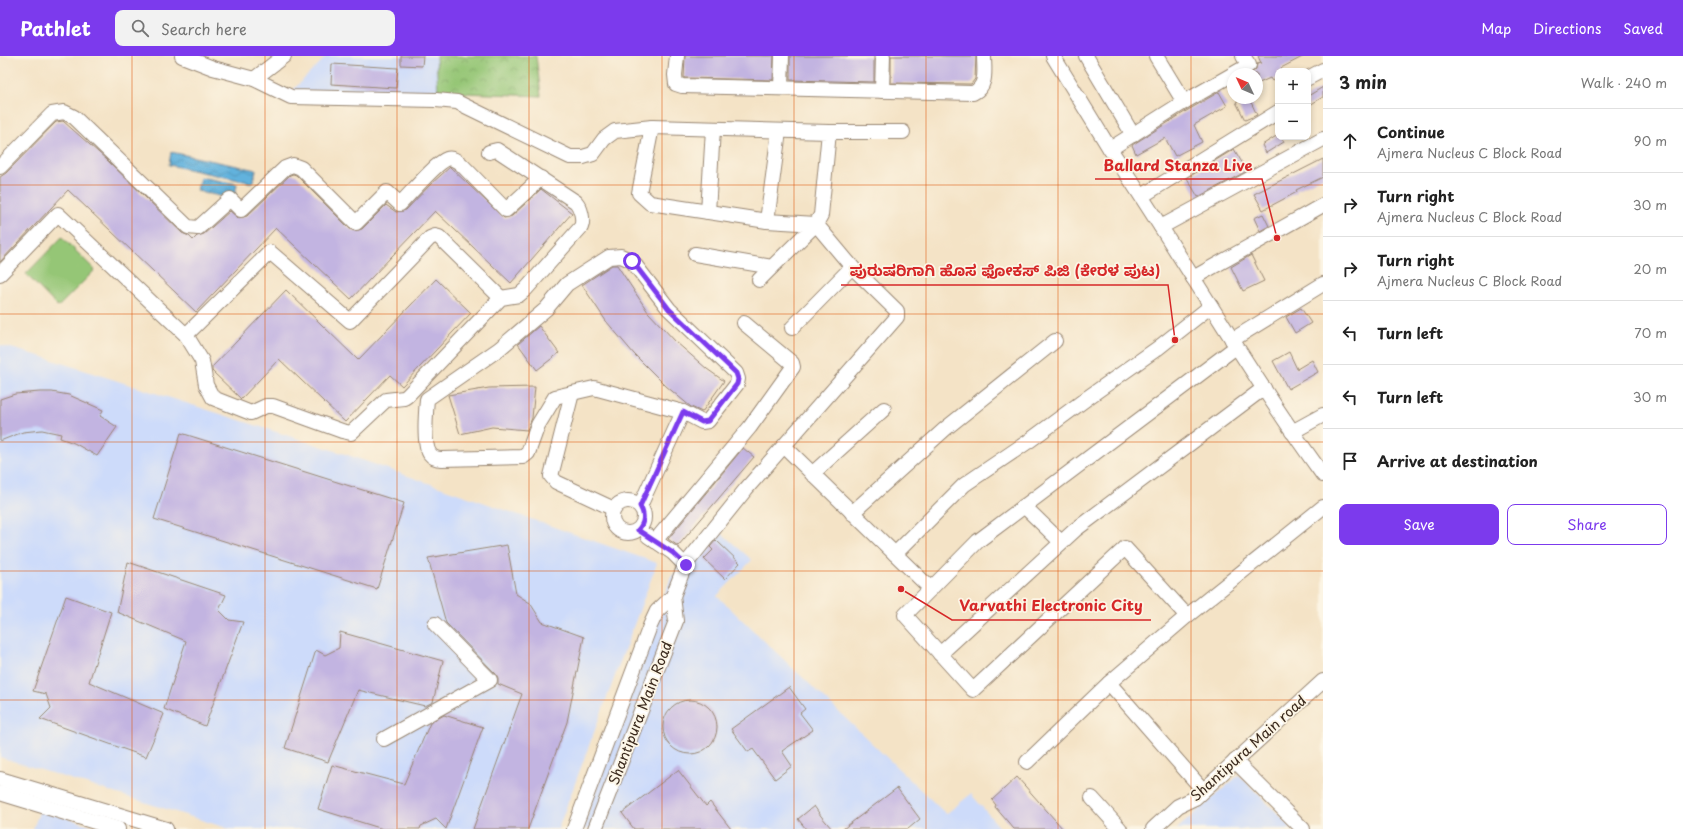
<!DOCTYPE html>
<meta charset="utf-8">
<style>
body{margin:0;font-family:"Playpen Sans","Noto Sans Kannada",sans-serif;background:#f2f2f2;color:#222}
.controls{position:absolute;right:12px;top:12px;display:grid;overflow:hidden;border-radius:8px;box-shadow:0 2px 6px #0003}
.controls button{width:36px;height:36px;display:grid;place-items:center;padding:0;border:0;border-bottom:1px solid #e0e0e0;background:#fff;color:#222;font:20px sans-serif}
.compass{position:absolute;left:1227px;top:12px;width:36px;height:36px;border-radius:50%;background:#fff;box-shadow:0 2px 6px #0003;rotate:314deg}
.stop{position:absolute;width:12px;height:12px;margin:-9px;border:3px solid #7c3aed;border-radius:50%;background:#fff}
.stop.end{background:#7c3aed;border-color:#fff;box-shadow:0 1px 4px #0008}
.list{margin:0;padding:0;list-style:none}
h2{display:flex;justify-content:space-between;align-items:center;height:52px;margin:0;padding:0 16px;font-size:17px}
h2 small{font-size:13px;font-weight:400;color:#767676}
.list li{display:grid;grid-template-columns:26px 1fr auto;gap:12px;align-items:center;box-sizing:border-box;height:64px;padding:0 16px;border-top:1px solid #e0e0e0}
.list b{display:block;font-size:15px;white-space:nowrap}
.list p{margin:0;font-size:13px;white-space:nowrap;color:#767676}
.list em{font-size:13px;font-style:normal;color:#767676}
.actions{display:flex;gap:8px;padding:12px 16px}
.actions a{flex:1;padding:9px 0;border:1px solid #7c3aed;border-radius:8px;text-align:center;font-size:14px;color:#7c3aed}
.actions .main{background:#7c3aed;color:#fff}
.icon{flex:none;width:22px;height:22px;fill:none;stroke:currentColor;stroke-width:2;stroke-linecap:round;stroke-linejoin:round}
.map{position:relative;flex:none;width:1323px;height:773px;overflow:hidden}
header{display:flex;align-items:center;gap:24px;box-sizing:border-box;height:56px;padding:0 20px;background:#7c3aed;color:#fff}
header strong{font-size:19px}
nav{display:flex;gap:22px;margin-inline-start:auto;font-size:14px}
.search{width:280px;height:36px;background:#f2f2f2;display:flex;align-items:center;gap:10px;box-sizing:border-box;padding:0 14px;border-radius:8px;color:#767676;font-size:15px}
main{display:flex}
aside{flex:1;background:#fff}
.map>svg:first-child{display:block}
.built{fill:#cddbfa}
.park{fill:url(#park-crowns);stroke:#68784a}
.pitch{fill:#95c676;stroke:#68784a}
.water{fill:url(#water-waves);stroke:#4e6e7e}
.building{fill:#c2b4e1}
.lines{fill:none;stroke-linecap:round;stroke-linejoin:round}
.minor-casing{stroke:#988672;stroke-width:16}
.minor{stroke:#fff;stroke-width:14}
.route{stroke:#7c3aed;stroke-width:5}
.grid{fill:none;stroke:#df570d;stroke-width:1;stroke-opacity:0.55}
.labels{text-anchor:middle;dominant-baseline:central;stroke-width:3.5;stroke-linejoin:round;paint-order:stroke}
.street-label{font-size:14px;fill:#3b2a1e;stroke:#fcf5e5}
.leader{fill:none;stroke:#d62828;stroke-width:1.5}
.callout-dot{fill:#d62828;stroke:#fcf5e5;stroke-width:1.5}
.callout-label{font-size:15px;text-anchor:middle;font-weight:bold;fill:#d62828;stroke:#fcf5e5;stroke-width:3.5;stroke-linejoin:round;paint-order:stroke}
</style>
<header>
<strong>Pathlet</strong>
<div class="search"><svg class="icon" aria-label="search" viewBox="0 0 24 24"><circle cx="10" cy="10" r="6"/><path d="M15 15l6 6"/></svg>Search here</div>
<nav><a>Map</a><a>Directions</a><a>Saved</a></nav>
</header>
<main>
<div class="map">
<svg width="1323" height="773" viewBox="0 0 1323 773">
<defs>
<pattern id="park-crowns" width="20" height="18" patternUnits="userSpaceOnUse"><rect width="20" height="18" fill="#95c676"/><path d="M2 6a3 3 0 1 1 6 0M12 15a3 3 0 1 1 6 0" fill="none" stroke="#7ba160"/></pattern>
<pattern id="water-waves" width="16" height="10" patternUnits="userSpaceOnUse"><rect width="16" height="10" fill="#62b2dd"/><path d="M0 5q4-4 8 0t8 0" fill="none" stroke="#5291b3"/></pattern>
</defs>
<rect width="100%" height="100%" fill="#fcf5e5"/>
<filter id="ink" filterUnits="userSpaceOnUse"><feTurbulence type="fractalNoise" baseFrequency=".025" numOctaves="2"/><feDisplacementMap in="SourceGraphic" scale="8" xChannelSelector="R" yChannelSelector="G"/><feConvolveMatrix kernelMatrix="1 2 1 2 8 2 1 2 1" color-interpolation-filters="sRGB"/></filter>
<filter id="wash" filterUnits="userSpaceOnUse"><feTurbulence type="fractalNoise" baseFrequency=".012" numOctaves="4" result="noise"/><feDisplacementMap in="SourceGraphic" scale="16" xChannelSelector="R" yChannelSelector="G"/><feGaussianBlur stdDeviation="0.9" result="paint"/><feColorMatrix in="noise" values="0 0 0 0 0 0 0 0 0 0 0 0 0 0 0 0 0 1.4 0 .05"/><feComposite in="paint" operator="in"/></filter>
<g filter="url(#wash)">
<rect width="100%" height="100%" fill="#f4e3c6"/>
<g class="built">
<path d="M327 0H436L438 36 292 35Z"/>
<path d="M0 289 43 301 342 397 657 507 558 773H230L0 701Z"/>
<path d="M719 475 752 504 717 540 946 758 971 738 1001 773H582L671 521Z"/>
<path d="M1239 719 1293 773H1177Z"/>
<path d="M40 754 103 773H33Z"/>
</g>
<path class="park" d="M436 0H536L541 40 438 36Z"/>
<path class="pitch" d="M62 181 95 214 58 251 26 218Z"/>
<g class="water">
<path d="M171 96 256 114 253 127 169 109Z"/>
<path d="M200 121 237 128 234 143 197 135Z"/>
</g>
<g id="blocks">
<g class="building">
<path d="M401 0H423L422 10 401 9Z"/>
<path d="M685 0H774L773 24 684 22Z"/>
<path d="M790 0H874V26L790 24Z"/>
<path d="M891 0H976L975 23 971 28 891 27Z"/>
<path d="M1258 0H1304L1281 12 1283 15H1278V21L1272 25 1270 22 1257 28V18H1250L1256 13 1257 8 1261 7Z"/>
<path d="M332 8 398 12 396 32 331 28Z"/>
<path d="M1323 31V41L1308 50V40Z"/>
<path d="M1219 36 1227 50 1194 69 1202 86 1175 100 1165 82 1136 98 1132 89 1188 54Z"/>
<path d="M1243 42H1249L1257 59 1245 64 1236 46Z"/>
<path d="M63 65 107 104 182 177 189 180 193 184 197 180 204 178 230 155 238 162 247 160 290 119 293 118 296 119 350 173 354 175 362 173 386 149 396 156 406 154 431 128 450 111 504 162 512 160 541 133 572 157 511 227 435 155 351 243 276 172 196 256 68 134 0 206V121L6 117 56 66Z"/>
<path d="M1278 79V81H1281L1284 86 1266 97 1262 89Z"/>
<path d="M1234 93 1247 115 1198 141 1187 122Z"/>
<path d="M1323 103V121L1296 134 1297 136 1263 154 1254 138Z"/>
<path d="M1263 158 1269 170 1260 175 1254 162Z"/>
<path d="M1251 199 1264 225 1243 235 1231 211Z"/>
<path d="M612 209H617L648 256 676 286 707 313 724 325 702 356 691 351 666 330 634 298 606 265 582 229Z"/>
<path d="M436 223 471 257 402 330 390 319 345 366 279 303 241 343 212 315V311L286 234 358 304Z"/>
<path d="M1301 252 1311 267 1295 277 1286 261Z"/>
<path d="M539 270 559 297 537 314 518 288Z"/>
<path d="M1289 296 1297 313 1312 304 1318 316 1288 333 1273 305Z"/>
<path d="M535 331 532 362 527 374 492 371 460 378 448 339 489 332Z"/>
<path d="M40 336H52L69 339 103 354 100 360 117 371 97 400 74 387 60 382 61 378 42 374 23 376 0 385V343L15 338Z"/>
<path d="M181 377 404 447 377 533 154 463Z"/>
<path d="M743 392 754 401 678 490 668 483Z"/>
<path d="M716 484 740 507 725 523 704 503 713 494 710 491Z"/>
<path d="M507 489 516 538 530 547 542 566 584 581 567 666 528 773H473L522 638 498 628V622L496 618 446 567 428 502Z"/>
<path d="M128 506 226 539 219 554 229 564 243 566 205 670 164 653 186 585 117 556Z"/>
<path d="M66 540 111 556 89 626 164 658 146 701 40 663 51 652 46 638 33 635Z"/>
<path d="M340 576 443 605 433 646 425 650 358 634 328 706 285 692 316 594 325 599 339 592Z"/>
<path d="M789 631 805 653 800 657 813 674 782 695 792 710 775 723 753 693 748 696 731 673Z"/>
<circle cx="690" cy="671" r="27"/>
<path d="M444 659 483 671 446 773 436 763 421 770 420 773H383L318 753 332 709 404 728 430 667Z"/>
<path d="M678 714 706 750 710 746 731 773H634L622 757Z"/>
<path d="M1017 721 1063 773H1014L995 751 996 749 992 744Z"/>
<path d="M897 732 920 763 908 773H843Z"/>
<path d="M814 750 821 760 832 773H806L798 763Z"/>
</g>
</g>
</g>
<g filter="url(#ink)">
<use href="#blocks" fill-opacity="0" stroke="#988672" stroke-width="1"/>
<g class="lines">
<g class="minor-casing">
<g id="minor">
<path d="M182 0 213 12 254 23 291 41 436 44 457 46 570 101H583L593 98 604 83 615 75 652 71"/>
<path d="M677 0 675 19 676 28 682 30 973 37C988 30 984 14 984 0"/>
<path d="M1053 0 1110 93"/>
<path d="M1086 0 1133 79"/>
<path d="M1156 0 1184 46 1110 93C1183 201 1247 314 1323 419"/>
<path d="M1308 22 1323 14"/>
<path d="M254 23 284 0"/>
<path d="M781 32 782 0"/>
<path d="M882 35 883 0"/>
<path d="M1184 46 1249 9 1243 0"/>
<path d="M829 76H903"/>
<path d="M0 111 52 58 64 56 74 61 188 171 198 172 230 143 241 154 285 112 293 109 301 112 356 167 387 136 400 148C409 139 437 106 447 103 452 101 457 105 461 108L506 154 541 122"/>
<path d="M1142 140 1278 56"/>
<path d="M708 156 713 73"/>
<path d="M767 165 779 75"/>
<path d="M1161 171 1323 83"/>
<path d="M621 200 632 205 669 253 736 317 738 323 737 328 708 365 702 366 683 356 594 332 555 341 538 369 528 397 523 401 442 403C437 403 433 402 430 398 423 389 426 355 427 343L499 293 546 253 567 228 609 201Z"/>
<path d="M0 218 58 158 186 279 270 196 350 265 430 182 435 180 439 181 501 242"/>
<path d="M1193 222 1323 149"/>
<path d="M759 224 772 211"/>
<path d="M792 272 852 211"/>
<path d="M186 279 202 305 206 329 213 342 251 357 266 350H273L342 375 351 377 386 344 404 342 407 340 501 242 519 239 526 233 581 171C584 164 581 152 576 146L497 94 489 96"/>
<path d="M1232 284 1323 228"/>
<path d="M572 337 551 420 556 426 614 453"/>
<path d="M1292 376 1323 359"/>
<path d="M784 390 931 533"/>
<path d="M812 418 884 353"/>
<circle cx="628" cy="461" r="16"/>
<path d="M640 450 683 356"/>
<path d="M1024 450 1061 486"/>
<path d="M852 457 945 373 1055 285"/>
<path d="M648 480 673 497 685 509"/>
<path d="M655 485 750 371 793 311 792 307 744 267"/>
<path d="M895 498 964 429 1029 385 1090 340 1158 292 1211 250"/>
<path d="M1187 560 1125 492 973 634 905 559 978 485 1236 291"/>
<path d="M940 598 1075 474 1264 332"/>
<path d="M384 683 490 624 435 568"/>
<path d="M1235 705 1303 773"/>
<path d="M1027 706 1109 627"/>
<path d="M0 723 166 773"/>
<path d="M1203 734 1109 627 1187 560 1323 451"/>
<path d="M0 737 118 773"/>
<path d="M1092 742 1120 773"/>
<path d="M574 773 650 570 657 555 673 540 685 509 746 433 897 261V255L852 211 816 168 767 165 650 147 639 137 652 71 829 76 821 159 816 168 772 211 695 198"/>
<path d="M595 773 676 565 673 540"/>
<path d="M1153 773 1178 750 1195 742 1323 625"/>
</g>
</g>
<use href="#minor" class="minor"/>
</g>
</g>
<g class="lines" filter="url(#ink)">
<path class="route" d="M632 205 669 253 736 317 738 323 737 328 708 365 702 366 683 356 640 450C645 459 645 466 638 474L673 497 686 509"/>
</g>
<path class="grid" d="M132 0V773M265 0V773M397 0V773M529 0V773M662 0V773M794 0V773M926 0V773M1058 0V773M1191 0V773M0 129H1323M0 258H1323M0 386H1323M0 515H1323M0 644H1323"/>
<g class="labels">
<g class="street-label">
<text transform="translate(640 657) rotate(-69)">Shantipura Main Road</text>
<text transform="translate(1248 692) rotate(-42)">Shantipura Main road</text>
</g>
</g>
<path class="leader" d="M1277 182L1262 123H1095M1175 284L1168 229H841M901 533L952 564H1151"/>
<g class="callout-dot">
<circle cx="1277" cy="182" r="4"/>
<circle cx="1175" cy="284" r="4"/>
<circle cx="901" cy="533" r="4"/>
</g>
<g class="callout-label">
<text x="1178" y="115">Ballard Stanza Live</text>
<text x="1005" y="220">ಪುರುಷರಿಗಾಗಿ ಹೊಸ ಫೋಕಸ್ ಪಿಜಿ (ಕೇರಳ ಪುಟ)</text>
<text x="1051" y="555">Varvathi Electronic City</text>
</g>
</svg>
<div class="controls">
<button>+</button>
<button>−</button>
</div>
<svg class="compass" viewBox="-18 -18 36 36"><path d="M0-13l5 13h-10z" fill="#e53935"/><path d="M0 13l5-13h-10z" fill="#767676"/></svg>
<div class="stop" style="left:632px;top:205px"></div>
<div class="stop end" style="left:686px;top:509px"></div>
</div>
<aside>
<h2>3 min<small>Walk · 240 m</small></h2>
<ul class="list">
<li><svg class="icon" aria-label="ahead" viewBox="0 0 24 24"><path d="M12 20V5M6 11l6-6 6 6"/></svg><div><b>Continue</b><p>Ajmera Nucleus C Block Road</p></div><em>90 m</em></li>
<li><svg class="icon" aria-label="right" viewBox="0 0 24 24"><path d="M7 20v-9h11M14 6l5 5-5 5"/></svg><div><b>Turn right</b><p>Ajmera Nucleus C Block Road</p></div><em>30 m</em></li>
<li><svg class="icon" aria-label="right" viewBox="0 0 24 24"><path d="M7 20v-9h11M14 6l5 5-5 5"/></svg><div><b>Turn right</b><p>Ajmera Nucleus C Block Road</p></div><em>20 m</em></li>
<li><svg class="icon" aria-label="left" viewBox="0 0 24 24"><path d="M17 20v-9H6M10 6l-5 5 5 5"/></svg><div><b>Turn left</b></div><em>70 m</em></li>
<li><svg class="icon" aria-label="left" viewBox="0 0 24 24"><path d="M17 20v-9H6M10 6l-5 5 5 5"/></svg><div><b>Turn left</b></div><em>30 m</em></li>
<li><svg class="icon" aria-label="arrive" viewBox="0 0 24 24"><path d="M6 21V4h12l-3 4 3 4H6"/></svg><div><b>Arrive at destination</b></div></li>
</ul>
<div class="actions"><a class="main">Save</a><a>Share</a></div>
</aside>
</main>
